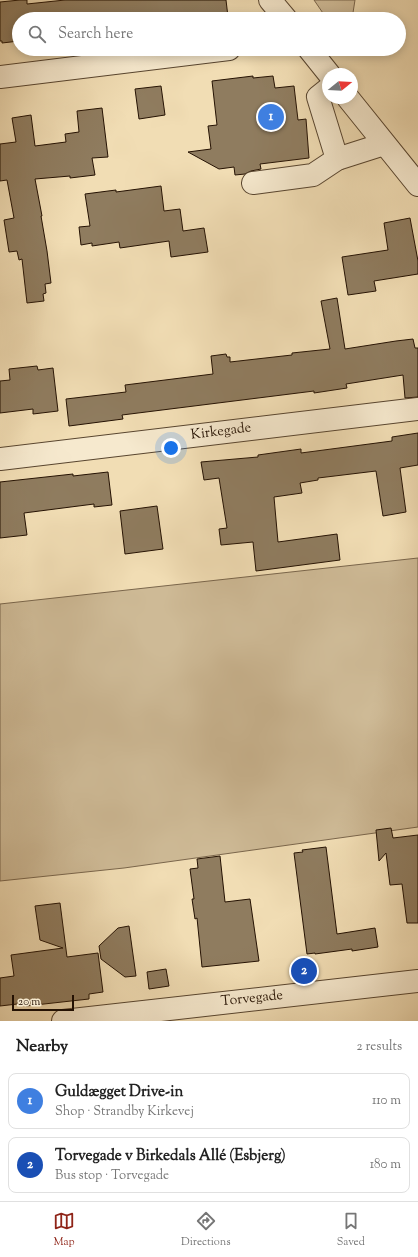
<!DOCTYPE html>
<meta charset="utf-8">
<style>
body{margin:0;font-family:"Sorts Mill Goudy",serif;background:#f6f6f6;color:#222}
.compass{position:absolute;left:322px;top:68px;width:36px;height:36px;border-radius:50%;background:#fff;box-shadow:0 2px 10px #0003;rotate:72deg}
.scale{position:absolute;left:12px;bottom:10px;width:62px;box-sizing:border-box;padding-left:4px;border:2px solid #251203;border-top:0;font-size:11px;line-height:14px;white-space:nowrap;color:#251203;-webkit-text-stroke:3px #f6e9ce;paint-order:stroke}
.you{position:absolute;left:171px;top:448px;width:14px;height:14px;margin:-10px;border:3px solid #fff;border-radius:50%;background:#1a73e8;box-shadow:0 0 0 6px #1a73e833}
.badge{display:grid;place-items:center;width:26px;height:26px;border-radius:50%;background:#8f2418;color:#fff;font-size:13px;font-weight:700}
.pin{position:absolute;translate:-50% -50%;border:2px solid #fff;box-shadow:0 1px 4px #0006}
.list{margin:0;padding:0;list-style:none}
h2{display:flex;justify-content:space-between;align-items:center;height:52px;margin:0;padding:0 16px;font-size:17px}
h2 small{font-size:13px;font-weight:400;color:#767676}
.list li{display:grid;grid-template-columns:26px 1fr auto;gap:12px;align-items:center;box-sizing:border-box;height:56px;margin:0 8px 8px;padding:0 8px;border:1px solid #e0e0e0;border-radius:8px}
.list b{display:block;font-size:15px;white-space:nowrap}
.list p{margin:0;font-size:13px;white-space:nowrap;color:#767676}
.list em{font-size:13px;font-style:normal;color:#767676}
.icon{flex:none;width:22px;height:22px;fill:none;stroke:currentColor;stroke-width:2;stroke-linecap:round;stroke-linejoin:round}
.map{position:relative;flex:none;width:418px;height:1021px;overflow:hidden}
.search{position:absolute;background:#fff;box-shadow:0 2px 10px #0003;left:12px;right:12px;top:12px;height:44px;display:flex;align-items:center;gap:10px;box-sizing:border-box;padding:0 14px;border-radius:22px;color:#767676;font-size:15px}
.sheet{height:180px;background:#fff}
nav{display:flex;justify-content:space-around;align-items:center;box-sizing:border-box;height:56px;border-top:1px solid #e0e0e0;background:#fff;font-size:11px;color:#767676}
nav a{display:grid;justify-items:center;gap:2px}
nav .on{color:#8f2418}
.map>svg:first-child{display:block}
.green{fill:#ceba96;stroke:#7a664c}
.building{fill:#8f7c5f;stroke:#251203}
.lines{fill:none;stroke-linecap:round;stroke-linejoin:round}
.minor-casing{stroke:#58452f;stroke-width:24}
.minor{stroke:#f6e9ce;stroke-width:22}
.labels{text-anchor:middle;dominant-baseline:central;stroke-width:3;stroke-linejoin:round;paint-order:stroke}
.street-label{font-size:14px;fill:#251203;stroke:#f6e9ce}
</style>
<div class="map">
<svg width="418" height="1021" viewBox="0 0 418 1021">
<rect width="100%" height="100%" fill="#f1ddb4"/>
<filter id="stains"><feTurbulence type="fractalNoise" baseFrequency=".005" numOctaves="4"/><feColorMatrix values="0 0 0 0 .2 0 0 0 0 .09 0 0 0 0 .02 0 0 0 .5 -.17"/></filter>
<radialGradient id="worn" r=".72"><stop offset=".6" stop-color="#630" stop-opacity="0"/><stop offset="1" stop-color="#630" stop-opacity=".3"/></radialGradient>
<g class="green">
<path d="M314 0H355L352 19H327Z"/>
<path d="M418 558V827L124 868 0 881V604Z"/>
</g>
<g class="building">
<path d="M20 0H27V4L65 0H226L228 17 214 19H195L194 15 158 19H19V41L2 43V41H0V2Z"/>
<path d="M253 76V78L273 76 275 88 294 86 298 120 306 119 309 158 260 164 261 169 251 171 245 174 235 175 234 167 219 169 188 152 211 149 208 126 217 125 212 81Z"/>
<path d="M161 86 165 115 139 119 135 89Z"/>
<path d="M102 108 108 157 92 158 95 175 70 178V176L35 179 42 216H41L47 251 51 283 45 284 46 293 43 294 44 301 27 303 22 259 19 260 17 251 9 252 4 220 14 218 7 180 0 181V144L16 142 12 118 31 115 35 146 66 142 65 134 79 132 77 111Z"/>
<path d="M161 186 164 211 180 209 183 231 204 228 208 252 171 257 169 241 120 248 119 242 92 246V243L81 245 79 227 90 226 85 194 116 190V192Z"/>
<path d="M410 218 418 261V274L374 281 376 291 348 295 342 257 388 250 384 223Z"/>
<path d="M337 298 345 349 396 341 413 339 415 348H418V397L405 398 403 375 346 384 347 388 314 393V391L122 415 123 419 69 426 66 399 126 392 125 385 213 374 211 356 226 354 227 357H230V362L292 355V353L330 349 321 301Z"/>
<path d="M37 366 38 370 53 368 58 411 33 414V409L0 413V381L10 380 9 369Z"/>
<path d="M418 433V465L400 468 406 512 383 516 376 471 318 478V480L300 483 302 493 274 497 278 542 337 534 340 560 256 571 253 542 221 545 219 529 227 528 219 478 204 480 201 462 258 457V455L301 449V453L392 441V437Z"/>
<path d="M108 472 112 505 94 507V504L24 513 27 535 0 538V482L73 474V476Z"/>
<path d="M157 506 163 549 125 554 120 511Z"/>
<path d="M391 828 393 838 418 835V923H407L402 884 390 885 386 853 379 861 376 830Z"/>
<path d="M326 847 337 934 375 928 378 947 352 951V949L315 954V953L307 954 294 853 303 852 302 850Z"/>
<path d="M220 856 225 902 250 899 259 961 202 967 197 918 195 919 192 899H194L190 869 198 868 197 859Z"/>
<path d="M60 903 67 957 98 953 103 992 89 994V999L26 1006V1003L0 1006V978L14 976 11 955 63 948 40 940 35 906Z"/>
<path d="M129 926 136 976 125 977 101 959 99 946 118 928Z"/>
<path d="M166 969 169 986 149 989 147 972Z"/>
</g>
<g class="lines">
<g class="minor-casing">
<g id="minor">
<path d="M270 0 286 19"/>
<path d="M309 49 329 74"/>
<path d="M0 77 229 49"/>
<path d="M328 89 318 97 337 159"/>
<path d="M348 98 418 185"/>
<path d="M253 183 313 175 337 159 384 144"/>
<path d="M0 459 418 409"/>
<path d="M63 1021 418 981"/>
</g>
</g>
<use href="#minor" class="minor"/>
</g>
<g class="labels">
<g class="street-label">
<text transform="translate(221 432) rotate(-7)">Kirkegade</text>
<text transform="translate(252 999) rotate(-6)">Torvegade</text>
</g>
</g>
<rect width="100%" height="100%" filter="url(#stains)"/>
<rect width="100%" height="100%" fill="url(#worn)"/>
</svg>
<svg class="compass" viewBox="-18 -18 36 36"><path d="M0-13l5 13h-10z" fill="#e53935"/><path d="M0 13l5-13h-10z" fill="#767676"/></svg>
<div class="scale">20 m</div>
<div class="you"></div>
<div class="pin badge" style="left:271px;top:117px;background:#3f7fe0">1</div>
<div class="pin badge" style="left:304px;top:971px;background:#1a4fb4">2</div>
<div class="search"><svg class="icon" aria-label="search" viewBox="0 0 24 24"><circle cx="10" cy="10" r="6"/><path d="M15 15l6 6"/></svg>Search here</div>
</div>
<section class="sheet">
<h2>Nearby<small>2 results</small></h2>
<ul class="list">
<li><span class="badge" style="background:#3f7fe0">1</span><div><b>Guldægget Drive-in</b><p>Shop · Strandby Kirkevej</p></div><em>110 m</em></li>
<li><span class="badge" style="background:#1a4fb4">2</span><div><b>Torvegade v Birkedals Allé (Esbjerg)</b><p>Bus stop · Torvegade</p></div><em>180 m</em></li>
</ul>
</section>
<nav>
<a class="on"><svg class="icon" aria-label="map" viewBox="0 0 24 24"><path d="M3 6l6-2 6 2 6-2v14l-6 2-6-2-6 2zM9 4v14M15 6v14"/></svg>Map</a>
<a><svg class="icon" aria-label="directions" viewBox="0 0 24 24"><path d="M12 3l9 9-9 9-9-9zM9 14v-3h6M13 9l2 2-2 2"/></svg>Directions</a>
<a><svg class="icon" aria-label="saved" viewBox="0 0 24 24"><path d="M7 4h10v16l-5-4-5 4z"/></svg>Saved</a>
</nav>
